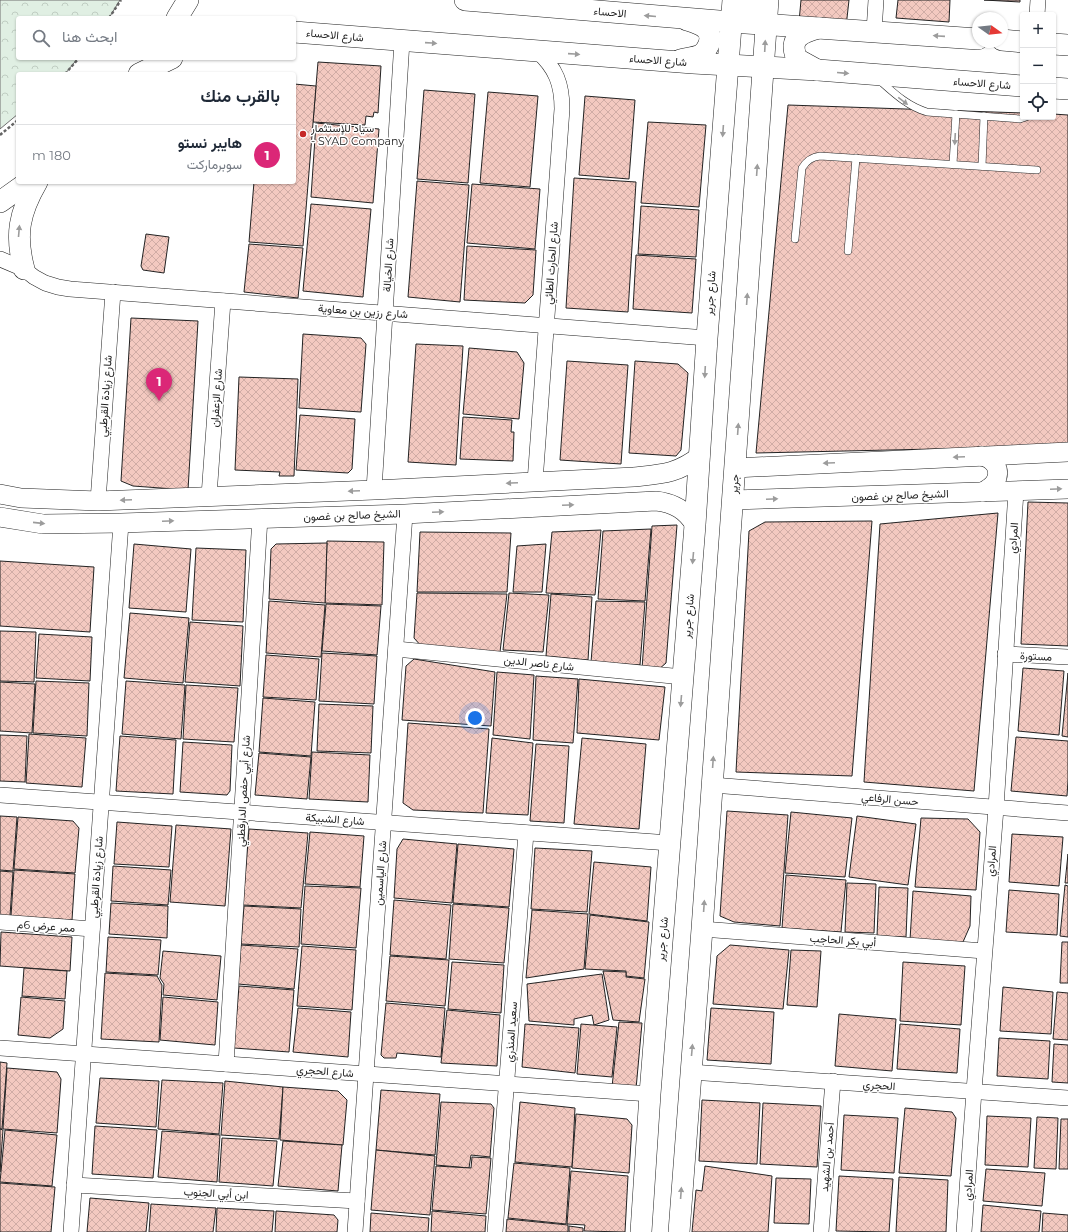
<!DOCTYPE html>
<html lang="ar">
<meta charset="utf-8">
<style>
body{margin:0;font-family:Montserrat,Vazirmatn,sans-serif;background:#f2f2f3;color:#1f2937;direction:rtl}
.controls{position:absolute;right:12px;top:12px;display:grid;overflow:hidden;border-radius:4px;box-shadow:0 1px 3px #0004}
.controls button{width:36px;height:36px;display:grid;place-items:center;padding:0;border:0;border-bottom:1px solid #e0e1e3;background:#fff;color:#1f2937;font:20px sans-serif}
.compass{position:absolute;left:972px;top:12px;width:36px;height:36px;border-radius:50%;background:#fff;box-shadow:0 1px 3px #0004;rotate:105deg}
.you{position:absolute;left:475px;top:718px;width:14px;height:14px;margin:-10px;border:3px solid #fff;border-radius:50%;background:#1a73e8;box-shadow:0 0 0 6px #1a73e833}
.badge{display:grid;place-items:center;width:26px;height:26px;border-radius:50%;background:#db2777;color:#fff;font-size:13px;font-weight:700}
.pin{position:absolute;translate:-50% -33px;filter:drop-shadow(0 1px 2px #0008)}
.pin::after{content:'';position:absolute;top:21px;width:14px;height:12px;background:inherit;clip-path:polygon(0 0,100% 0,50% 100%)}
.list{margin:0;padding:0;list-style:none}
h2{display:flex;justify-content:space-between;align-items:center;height:52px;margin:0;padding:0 16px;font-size:17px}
h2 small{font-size:13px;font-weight:400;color:#747a83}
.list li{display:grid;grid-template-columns:26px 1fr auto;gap:12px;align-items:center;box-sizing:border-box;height:60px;padding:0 16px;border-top:1px solid #e0e1e3}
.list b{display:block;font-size:15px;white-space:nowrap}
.list p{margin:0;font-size:13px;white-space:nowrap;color:#747a83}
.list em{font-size:13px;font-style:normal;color:#747a83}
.icon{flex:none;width:22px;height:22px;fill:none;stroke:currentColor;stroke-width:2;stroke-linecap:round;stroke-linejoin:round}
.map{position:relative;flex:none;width:1068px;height:1232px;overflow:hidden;direction:ltr}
.search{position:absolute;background:#fff;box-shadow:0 1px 3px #0004;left:16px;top:16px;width:280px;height:44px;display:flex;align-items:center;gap:10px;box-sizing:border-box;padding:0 14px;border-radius:4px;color:#747a83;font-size:15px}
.panel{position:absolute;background:#fff;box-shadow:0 1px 3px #0004;left:16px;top:72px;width:280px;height:112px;border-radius:4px;direction:rtl}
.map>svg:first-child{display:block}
.park{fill:url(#park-crowns);stroke:#6f6f6f}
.building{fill:url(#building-cross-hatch);stroke:#222}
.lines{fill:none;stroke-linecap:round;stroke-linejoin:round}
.service-casing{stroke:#222;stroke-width:8}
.minor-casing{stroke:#222;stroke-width:16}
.tertiary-casing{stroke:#222;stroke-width:20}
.secondary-casing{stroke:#222;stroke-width:22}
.path{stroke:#646464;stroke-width:2.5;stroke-dasharray:3 2;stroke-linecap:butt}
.service{stroke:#fff;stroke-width:7}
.minor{stroke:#fff;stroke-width:15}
.tertiary{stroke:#fff;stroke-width:19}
.secondary{stroke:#fff;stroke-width:21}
.oneway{fill:#9c9c9c}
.poi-dot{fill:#c62828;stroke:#fff;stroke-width:1.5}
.labels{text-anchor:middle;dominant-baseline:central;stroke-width:3;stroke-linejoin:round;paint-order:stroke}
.street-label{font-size:11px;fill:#222;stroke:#fff}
.poi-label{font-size:11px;fill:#222;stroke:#fff;text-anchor:start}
</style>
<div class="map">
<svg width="1068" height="1232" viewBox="0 0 1068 1232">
<defs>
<pattern id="park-crowns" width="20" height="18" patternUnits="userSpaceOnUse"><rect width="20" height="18" fill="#e0efe3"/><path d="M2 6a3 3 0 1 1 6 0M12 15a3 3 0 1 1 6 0" fill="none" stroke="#c0cdc2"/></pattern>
<pattern id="building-cross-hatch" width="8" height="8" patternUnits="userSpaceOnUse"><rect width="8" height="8" fill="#f3c9c0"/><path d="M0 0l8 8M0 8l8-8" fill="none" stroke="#d0aca5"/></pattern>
</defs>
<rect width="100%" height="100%" fill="#fff"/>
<path class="park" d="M0 0H120L109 18H18V58H78L65 74H18V114L0 129Z"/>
<g class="building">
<path d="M801 0H849L846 27 799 22Z"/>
<path d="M898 0H950L949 22 896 18Z"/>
<path d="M984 0H1020V2Z"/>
<path d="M318 62 381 66 378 113 374 112 373 117 366 116 365 125 313 122Z"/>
<path d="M294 84 316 86 303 246 249 242 254 182H294Z"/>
<path d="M424 90 475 94 468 183 417 179Z"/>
<path d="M488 92 538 96 530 187 480 183Z"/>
<path d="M585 96 635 100 629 179 579 175Z"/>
<path d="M788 105 1023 113V117H1053V114L1068 115V446L756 453Z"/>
<path d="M648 122 706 125 699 207 641 203Z"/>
<path d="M316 123 379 129 373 203 311 197Z"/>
<path d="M574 178 636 182 628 312 566 308Z"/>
<path d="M417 181 469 185 460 302 408 297Z"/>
<path d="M472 184 540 189 535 249 467 243Z"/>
<path d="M311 204 371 209 363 297 303 291Z"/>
<path d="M641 206 699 210 696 257 638 254Z"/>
<path d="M146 234 169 237 164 273 143 270 141 266Z"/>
<path d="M249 244 303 248 298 298 244 292Z"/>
<path d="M467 246 536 250 533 295 525 303 464 300Z"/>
<path d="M636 255 696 259 692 313 633 309Z"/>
<path d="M131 318 198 321 188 490 133 486 121 481Z"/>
<path d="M303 334 361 338 366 344 361 412 299 408Z"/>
<path d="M416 344 463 346 456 465 408 462Z"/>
<path d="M469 348 517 352 524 363 519 419 463 414Z"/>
<path d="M567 361 628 365 621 464 560 460Z"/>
<path d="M635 361 678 364 688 373 681 450 676 456 629 453Z"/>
<path d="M239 377 298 379 294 476H279L280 472 235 470Z"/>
<path d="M300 415 355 419 352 469 348 473 296 470Z"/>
<path d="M463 417 512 420 511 432H514L513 461 460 459Z"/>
<path d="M1028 502 1068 503V646L1021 644Z"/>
<path d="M998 513 974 791 864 782 880 524Z"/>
<path d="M872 521 852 776 736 772 749 531 765 522Z"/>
<path d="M677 525 666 663 658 670 642 669 652 526Z"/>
<path d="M651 529 645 601 598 599 603 531Z"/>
<path d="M601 530 595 595 546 593 552 532Z"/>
<path d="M420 532 511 533 507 592H417Z"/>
<path d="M327 541 384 542 382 605 325 603Z"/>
<path d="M327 543 325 603 269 599 271 549 276 544Z"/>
<path d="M134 544 191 549 186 612 129 608Z"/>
<path d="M546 544 542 592H513L517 546Z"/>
<path d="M196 548 246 550 243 622 192 620Z"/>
<path d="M0 561 94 567 90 632 0 626Z"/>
<path d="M417 593 507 594 500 652 422 647 414 638Z"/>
<path d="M509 593 549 595 543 652 503 650Z"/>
<path d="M551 594 592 597 588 660 546 656Z"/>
<path d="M269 601 325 605 321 657 266 653Z"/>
<path d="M596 601 645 602 640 665 591 662Z"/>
<path d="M326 604 381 606 377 655 322 651Z"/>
<path d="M130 613 189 618 183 683 124 678Z"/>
<path d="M190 622 243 626 240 686 185 682Z"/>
<path d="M0 631 36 632 34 682 0 681Z"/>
<path d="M39 634 92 637 90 681 36 678Z"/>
<path d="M322 653 377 656 374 704 319 701Z"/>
<path d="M266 655 319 659 316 700 263 697Z"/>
<path d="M414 659 495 672 491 726 402 720 406 666Z"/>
<path d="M1023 668 1064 671 1059 735 1018 731Z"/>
<path d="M497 672 534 675 530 739 493 735Z"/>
<path d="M1068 673V737L1062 736Z"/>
<path d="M536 676 578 679 573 743 533 740Z"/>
<path d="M579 679 665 687 659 740 577 733Z"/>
<path d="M36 681 89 683 87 736 33 733Z"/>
<path d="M126 681 185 685 181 739 122 734Z"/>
<path d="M0 682 35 684 32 733 0 731Z"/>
<path d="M186 685 238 688 234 742 183 739Z"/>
<path d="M263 698 315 702 311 756 259 752Z"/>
<path d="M319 704 373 706 371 753 317 751Z"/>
<path d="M408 723 489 729 483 813 413 810 403 803Z"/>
<path d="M29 734 86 738 82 787 26 783Z"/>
<path d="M0 735 27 736 25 782 0 781Z"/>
<path d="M120 736 176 740 173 794 116 791Z"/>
<path d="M1016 737 1068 741V780L1067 796 1011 791Z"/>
<path d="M492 738 533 743 528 815 486 813Z"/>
<path d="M582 738 646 744 639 829 574 824Z"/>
<path d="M183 742 232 745 230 791 227 795 180 792Z"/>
<path d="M536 744 569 746 564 823 530 821Z"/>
<path d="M312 752 370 755 368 802 309 799Z"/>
<path d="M259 753 311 757 307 799 255 795Z"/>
<path d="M727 811 788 815 780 926 734 922 720 916Z"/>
<path d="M791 812 852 818 845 877 785 873Z"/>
<path d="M0 816 17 817 13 871 0 870Z"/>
<path d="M857 816 916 824 908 885 849 877Z"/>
<path d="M18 817 73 821 79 828 75 873 14 869Z"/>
<path d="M921 818 968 819 980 832 976 890 915 887Z"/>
<path d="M117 822 172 826 169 867 114 864Z"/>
<path d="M176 825 231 829 225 906 170 902Z"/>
<path d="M249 829 308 833 301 908 243 905Z"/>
<path d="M310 832 364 836 360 887 305 884Z"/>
<path d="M1012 834 1063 837 1059 886 1009 882Z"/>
<path d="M403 839 457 844 452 903 394 898 397 849Z"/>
<path d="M458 844 514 849 509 907 453 903Z"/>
<path d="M535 848 592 851 587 912 531 909Z"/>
<path d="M1068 854V883H1065Z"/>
<path d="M594 862 651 867 647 921 589 914Z"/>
<path d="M113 866 171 870 168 905 111 901Z"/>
<path d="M14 870 75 874 72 920 11 916Z"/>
<path d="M0 871 13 872 10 916 0 915Z"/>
<path d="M786 875 846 880 841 932 782 928Z"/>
<path d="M847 883 876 884 874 933 845 932Z"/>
<path d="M1065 885 1068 886V937L1060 936Z"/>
<path d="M305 886 361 888 356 948 301 944Z"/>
<path d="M879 887 908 888 906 937 877 936Z"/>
<path d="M1009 890 1059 894 1057 935 1006 932Z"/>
<path d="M913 891 971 896 970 926 963 942 910 940Z"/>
<path d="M394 900 451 905 446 959 390 955Z"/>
<path d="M111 903 168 906 167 938 109 934Z"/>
<path d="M453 904 509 908 504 963 449 959Z"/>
<path d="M244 906 301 909 299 947 241 944Z"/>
<path d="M532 910 588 914 584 969 526 978Z"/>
<path d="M590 915 649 922 644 978 626 976V971L585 969Z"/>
<path d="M1 932 72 937 70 971 0 966Z"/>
<path d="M108 937 161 940 158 975 106 972Z"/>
<path d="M1062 942H1068V983H1060Z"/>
<path d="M241 945 298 949 294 989 238 984Z"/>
<path d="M730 945 789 950 783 1009 713 1004 717 956Z"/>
<path d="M302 946 356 950 352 1010 297 1006Z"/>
<path d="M791 950 821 951 817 1007 787 1005Z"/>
<path d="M163 951 221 956 217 1000 163 995 164 984 160 978Z"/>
<path d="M390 956 449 960 445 1006 386 1001Z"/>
<path d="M452 962 504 965 501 1013 448 1009Z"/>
<path d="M903 962 965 966 961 1025 900 1021Z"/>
<path d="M24 968 67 971 65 999 22 996Z"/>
<path d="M603 971 626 972V977L645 979 639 1022 613 1020Z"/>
<path d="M105 973 157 976 162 985 159 1042 101 1039Z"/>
<path d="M602 974 609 1020 594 1025 592 1015 574 1019V1025L529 1021 527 984Z"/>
<path d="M239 986 294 990 289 1052 234 1048Z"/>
<path d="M1003 987 1053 992 1051 1034 1000 1031Z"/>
<path d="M1057 992 1068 993V1040L1053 1039Z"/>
<path d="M21 997 65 1001 63 1029 50 1038 18 1035Z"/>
<path d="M163 997 218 1002 215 1045 160 1040Z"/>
<path d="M386 1003 445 1008 441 1057 397 1053 396 1058H384L381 1055Z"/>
<path d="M298 1008 351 1012 348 1057 293 1052Z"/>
<path d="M711 1008 774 1012 771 1064 707 1060Z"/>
<path d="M447 1010 500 1015 497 1066 441 1063Z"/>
<path d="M839 1014 896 1019 892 1071 835 1066Z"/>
<path d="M619 1022 642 1023 636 1089 612 1087Z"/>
<path d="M525 1024 579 1028 575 1073 522 1067Z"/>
<path d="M581 1024 617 1027 612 1077 577 1074Z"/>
<path d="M900 1024 960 1029 957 1073 897 1069Z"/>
<path d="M999 1038 1050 1041 1048 1079 997 1076Z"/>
<path d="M1054 1044 1068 1045V1083L1052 1082Z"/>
<path d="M0 1062 7 1063 2 1129H0Z"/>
<path d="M7 1068 57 1072 61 1079 57 1133 3 1129Z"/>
<path d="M100 1078 159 1081 156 1127 96 1123Z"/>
<path d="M162 1080 223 1083 219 1134 158 1129Z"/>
<path d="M225 1081 283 1087 279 1139 221 1135Z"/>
<path d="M283 1087 338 1091 347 1100 343 1145 280 1140Z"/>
<path d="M381 1090 440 1094 435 1155 376 1150Z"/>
<path d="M702 1100 760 1103 757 1164 699 1161Z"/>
<path d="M441 1102 491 1104 494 1108 490 1157 471 1155 469 1168 436 1165Z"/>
<path d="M520 1102 575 1108 572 1167 515 1162Z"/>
<path d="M763 1103 821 1106 817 1167 760 1164Z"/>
<path d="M905 1108 952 1112 956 1118 951 1176 899 1173Z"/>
<path d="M576 1114 627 1119 632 1125 629 1173 572 1168Z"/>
<path d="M844 1115 898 1118 894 1173 841 1170Z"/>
<path d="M987 1116 1031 1118 1028 1167 985 1165Z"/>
<path d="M1037 1117 1058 1118 1056 1169 1034 1168Z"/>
<path d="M1061 1119H1068V1169H1059Z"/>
<path d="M95 1126 157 1130 153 1178 92 1174Z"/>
<path d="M0 1129 3 1130 0 1172Z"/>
<path d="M5 1130 57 1135 52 1186 0 1182Z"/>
<path d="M162 1131 220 1135 217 1182 158 1177Z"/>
<path d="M222 1138 277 1141 273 1186 219 1182Z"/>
<path d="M283 1141 342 1145 338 1191 278 1186Z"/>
<path d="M376 1150 435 1156 430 1215 371 1210Z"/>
<path d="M472 1157 491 1158 486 1214 432 1210 436 1166 471 1168Z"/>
<path d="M514 1163 570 1168 566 1224 508 1218Z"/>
<path d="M705 1166 772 1176 768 1232H692L696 1190 702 1191Z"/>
<path d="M986 1169 1045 1173 1042 1206 983 1201Z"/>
<path d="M571 1171 628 1176 625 1232 584 1231 585 1225 567 1224Z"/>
<path d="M839 1176 893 1179 889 1232 836 1231Z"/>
<path d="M899 1177 948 1180 946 1232H896Z"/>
<path d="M776 1178 811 1179 809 1224 774 1223Z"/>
<path d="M0 1183 55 1187 51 1232H0Z"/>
<path d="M90 1198 149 1203 146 1232H87Z"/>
<path d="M151 1204 216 1208 213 1232H149Z"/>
<path d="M983 1205 1041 1211 1039 1232H981Z"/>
<path d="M217 1208 274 1211 272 1232H216Z"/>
<path d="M276 1211 334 1215 338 1220 337 1232H275Z"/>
<path d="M432 1211 486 1216 485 1232H431Z"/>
<path d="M371 1213 429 1218 428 1232H370Z"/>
<path d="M1043 1213 1068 1215V1232H1042Z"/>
<path d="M507 1219 568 1225V1232H506Z"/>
<path d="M569 1226 583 1228V1232H569Z"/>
</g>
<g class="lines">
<g class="service-casing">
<g id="service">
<path d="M878 79C894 93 907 106 927 112L1020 119 1026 117"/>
<path d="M953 164 956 114"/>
<path d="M982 166 984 116"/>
<path d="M795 239 802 168C807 160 812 157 820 156L1037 170"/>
<path d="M848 251 856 158"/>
</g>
</g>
<g class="minor-casing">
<g id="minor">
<path d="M1037 15 1038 0"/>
<path d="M874 32 876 0"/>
<path d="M0 259 24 269 34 277 45 283 58 287 70 289 707 338"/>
<path d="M535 482 562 109C562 84 556 68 537 51"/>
<path d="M374 490 402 41"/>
<path d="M209 496 223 301"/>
<path d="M98 501 113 292"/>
<path d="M396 649 683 677"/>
<path d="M1005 654 1068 657"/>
<path d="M712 785 1068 813"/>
<path d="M0 795 670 843"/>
<path d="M0 922 92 929"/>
<path d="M702 929 984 951"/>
<path d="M0 1048 650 1094"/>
<path d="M226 1064 260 518"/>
<path d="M690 1072 1068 1098"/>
<path d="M74 1185 357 1201"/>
<path d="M71 1232 121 523"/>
<path d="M355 1232 405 514"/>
<path d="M495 1232 526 833"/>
<path d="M821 1232 833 1081"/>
<path d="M964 1232 974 1091 996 808 1016 491"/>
</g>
</g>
<g class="tertiary-casing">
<g id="tertiary">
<path d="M981 456C994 458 1002 470 995 482 992 487 987 489 983 492"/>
<path d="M735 468 1068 452"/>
<path d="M0 494 21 498 98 501 374 490 634 477C662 474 677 474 700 456"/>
<path d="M733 500 1068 489"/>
<path d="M0 517 43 524 121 523 405 514 656 501C674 503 686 510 695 525"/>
</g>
</g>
<g class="secondary-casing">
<g id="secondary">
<path d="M465 0 731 22 978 39"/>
<path d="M739 0C748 6 753 7 763 2V0"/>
<path d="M177 18 188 0"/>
<path d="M294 32 693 63 818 70 1023 86"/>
<path d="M1002 40 1023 42"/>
<path d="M1053 44 1068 45"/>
<path d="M680 60C687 58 696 58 702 54 706 51 707 48 709 44 714 28 699 24 687 20"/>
<path d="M817 70 797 59C788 38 801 33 819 28"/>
<path d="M139 74 172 58"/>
<path d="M1053 88 1068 89"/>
<path d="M0 202 28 182"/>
<path d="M24 269C15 235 19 213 37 182"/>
<path d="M641 1232 650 1094 695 525 707 338 733 0"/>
<path d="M679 1232 702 929 768 0"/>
</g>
</g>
<g class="path">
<path d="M109 18 121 0"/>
<path d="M65 74 79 58"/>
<path d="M0 135 18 120"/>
</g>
<use href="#service" class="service"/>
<use href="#minor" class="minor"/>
<use href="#tertiary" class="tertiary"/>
<use href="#secondary" class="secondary"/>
</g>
<defs><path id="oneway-solid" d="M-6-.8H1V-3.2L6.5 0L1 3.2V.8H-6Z"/></defs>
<g class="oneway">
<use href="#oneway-solid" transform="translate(650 16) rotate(-175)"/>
<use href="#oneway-solid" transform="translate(939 36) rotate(-176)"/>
<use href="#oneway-solid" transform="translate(431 43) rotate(4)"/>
<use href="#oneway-solid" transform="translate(765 46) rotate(-87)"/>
<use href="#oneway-solid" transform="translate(574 54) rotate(4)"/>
<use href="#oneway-solid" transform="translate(843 73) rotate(5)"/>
<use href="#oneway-solid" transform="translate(903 101) rotate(37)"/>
<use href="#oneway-solid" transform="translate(723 131) rotate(94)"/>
<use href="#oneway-solid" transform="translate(955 139) rotate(93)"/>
<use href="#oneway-solid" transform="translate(757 170) rotate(-86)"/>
<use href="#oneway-solid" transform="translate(19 231) rotate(-85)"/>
<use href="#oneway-solid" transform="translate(747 299) rotate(-86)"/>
<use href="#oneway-solid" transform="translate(705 372) rotate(93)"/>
<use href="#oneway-solid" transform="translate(738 429) rotate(-86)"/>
<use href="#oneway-solid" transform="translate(959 457) rotate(177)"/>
<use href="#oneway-solid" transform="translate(829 463) rotate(177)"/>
<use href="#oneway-solid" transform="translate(512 483) rotate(177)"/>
<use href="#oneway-solid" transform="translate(1056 489) rotate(-2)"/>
<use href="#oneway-solid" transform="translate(354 491) rotate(178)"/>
<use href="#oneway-solid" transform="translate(772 499) rotate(-2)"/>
<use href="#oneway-solid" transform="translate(126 500) rotate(178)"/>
<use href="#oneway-solid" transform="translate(568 505) rotate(-3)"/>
<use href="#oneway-solid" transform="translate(438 512) rotate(-3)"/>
<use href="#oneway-solid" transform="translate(168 521) rotate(-2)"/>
<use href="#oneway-solid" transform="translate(39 523) rotate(6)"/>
<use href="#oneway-solid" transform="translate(693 558) rotate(95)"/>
<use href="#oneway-solid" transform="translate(681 701) rotate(95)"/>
<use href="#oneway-solid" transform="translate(713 762) rotate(-86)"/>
<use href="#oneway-solid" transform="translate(704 906) rotate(-86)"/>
<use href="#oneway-solid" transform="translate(692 1050) rotate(-85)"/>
<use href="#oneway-solid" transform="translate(681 1193) rotate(-86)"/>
</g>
<circle class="poi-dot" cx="303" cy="134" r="4"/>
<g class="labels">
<g class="street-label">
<text transform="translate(610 12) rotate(5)">الاحساء</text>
<text transform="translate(335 35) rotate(5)">شارع الاحساء</text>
<text transform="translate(658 60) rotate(4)">شارع الاحساء</text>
<text transform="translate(982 83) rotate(4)">شارع الاحساء</text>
<text transform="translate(551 263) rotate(-86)">شارع الحارث الطائي</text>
<text transform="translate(388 265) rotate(-87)">شارع الخيالة</text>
<text transform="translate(710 293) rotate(-86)">شارع جرير</text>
<text transform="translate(363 311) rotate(4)">شارع رزين بن معاوية</text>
<text transform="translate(105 396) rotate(-86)">شارع زيادة القرطبي</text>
<text transform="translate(216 398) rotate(-86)">شارع الزعفران</text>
<text transform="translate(734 484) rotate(-86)">جرير</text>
<text transform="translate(900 495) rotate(-2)">الشيخ صالح بن غصون</text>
<text transform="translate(352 515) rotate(-2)">الشيخ صالح بن غصون</text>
<text transform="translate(1013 538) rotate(-86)">المرادي</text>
<text transform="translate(688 616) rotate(-85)">شارع جرير</text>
<text transform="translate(1036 656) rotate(3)">مستورة</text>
<text transform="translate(539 663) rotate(6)">شارع ناصر الدين</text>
<text transform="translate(243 791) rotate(-87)">شارع أبي حفص الدارقطني</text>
<text transform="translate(890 799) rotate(5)">حسن الرفاعي</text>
<text transform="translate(335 819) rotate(4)">شارع الشبيكة</text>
<text transform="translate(991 861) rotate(-85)">المرادي</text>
<text transform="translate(380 873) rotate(-86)">شارع الياسمين</text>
<text transform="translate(96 877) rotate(-86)">شارع زيادة القرطبي</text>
<text transform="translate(46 926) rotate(4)">ممر عرض 6م</text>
<text transform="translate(662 939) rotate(-85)">شارع جرير</text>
<text transform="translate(843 940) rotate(4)">أبي بكر الحاجب</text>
<text transform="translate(511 1032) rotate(-86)">سعيد المنذري</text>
<text transform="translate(325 1071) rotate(4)">شارع الحجري</text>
<text transform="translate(879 1085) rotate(4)">الحجري</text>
<text transform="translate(827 1157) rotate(-85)">أحمد بن الشهيد</text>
<text transform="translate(968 1185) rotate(-86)">المرادي</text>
<text transform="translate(216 1193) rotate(3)">ابن أبي الجنوب</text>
</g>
<g class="poi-label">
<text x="311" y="128">سياد للإستثمار<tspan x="311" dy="13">- SYAD Company</tspan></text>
</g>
</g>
</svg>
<div class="controls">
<button>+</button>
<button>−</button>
<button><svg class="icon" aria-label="locate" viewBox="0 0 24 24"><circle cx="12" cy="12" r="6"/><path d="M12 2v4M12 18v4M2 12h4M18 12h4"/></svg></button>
</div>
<svg class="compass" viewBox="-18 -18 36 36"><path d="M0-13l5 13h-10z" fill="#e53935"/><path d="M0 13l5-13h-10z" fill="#747a83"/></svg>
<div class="you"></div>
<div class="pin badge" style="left:159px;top:401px">1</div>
<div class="search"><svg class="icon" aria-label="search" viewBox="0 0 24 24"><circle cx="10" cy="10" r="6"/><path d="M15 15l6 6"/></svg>ابحث هنا</div>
<section class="panel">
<h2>بالقرب منك<small></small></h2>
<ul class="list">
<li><span class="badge">1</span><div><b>هايبر نستو</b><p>سوبرماركت</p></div><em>180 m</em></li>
</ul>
</section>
</div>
